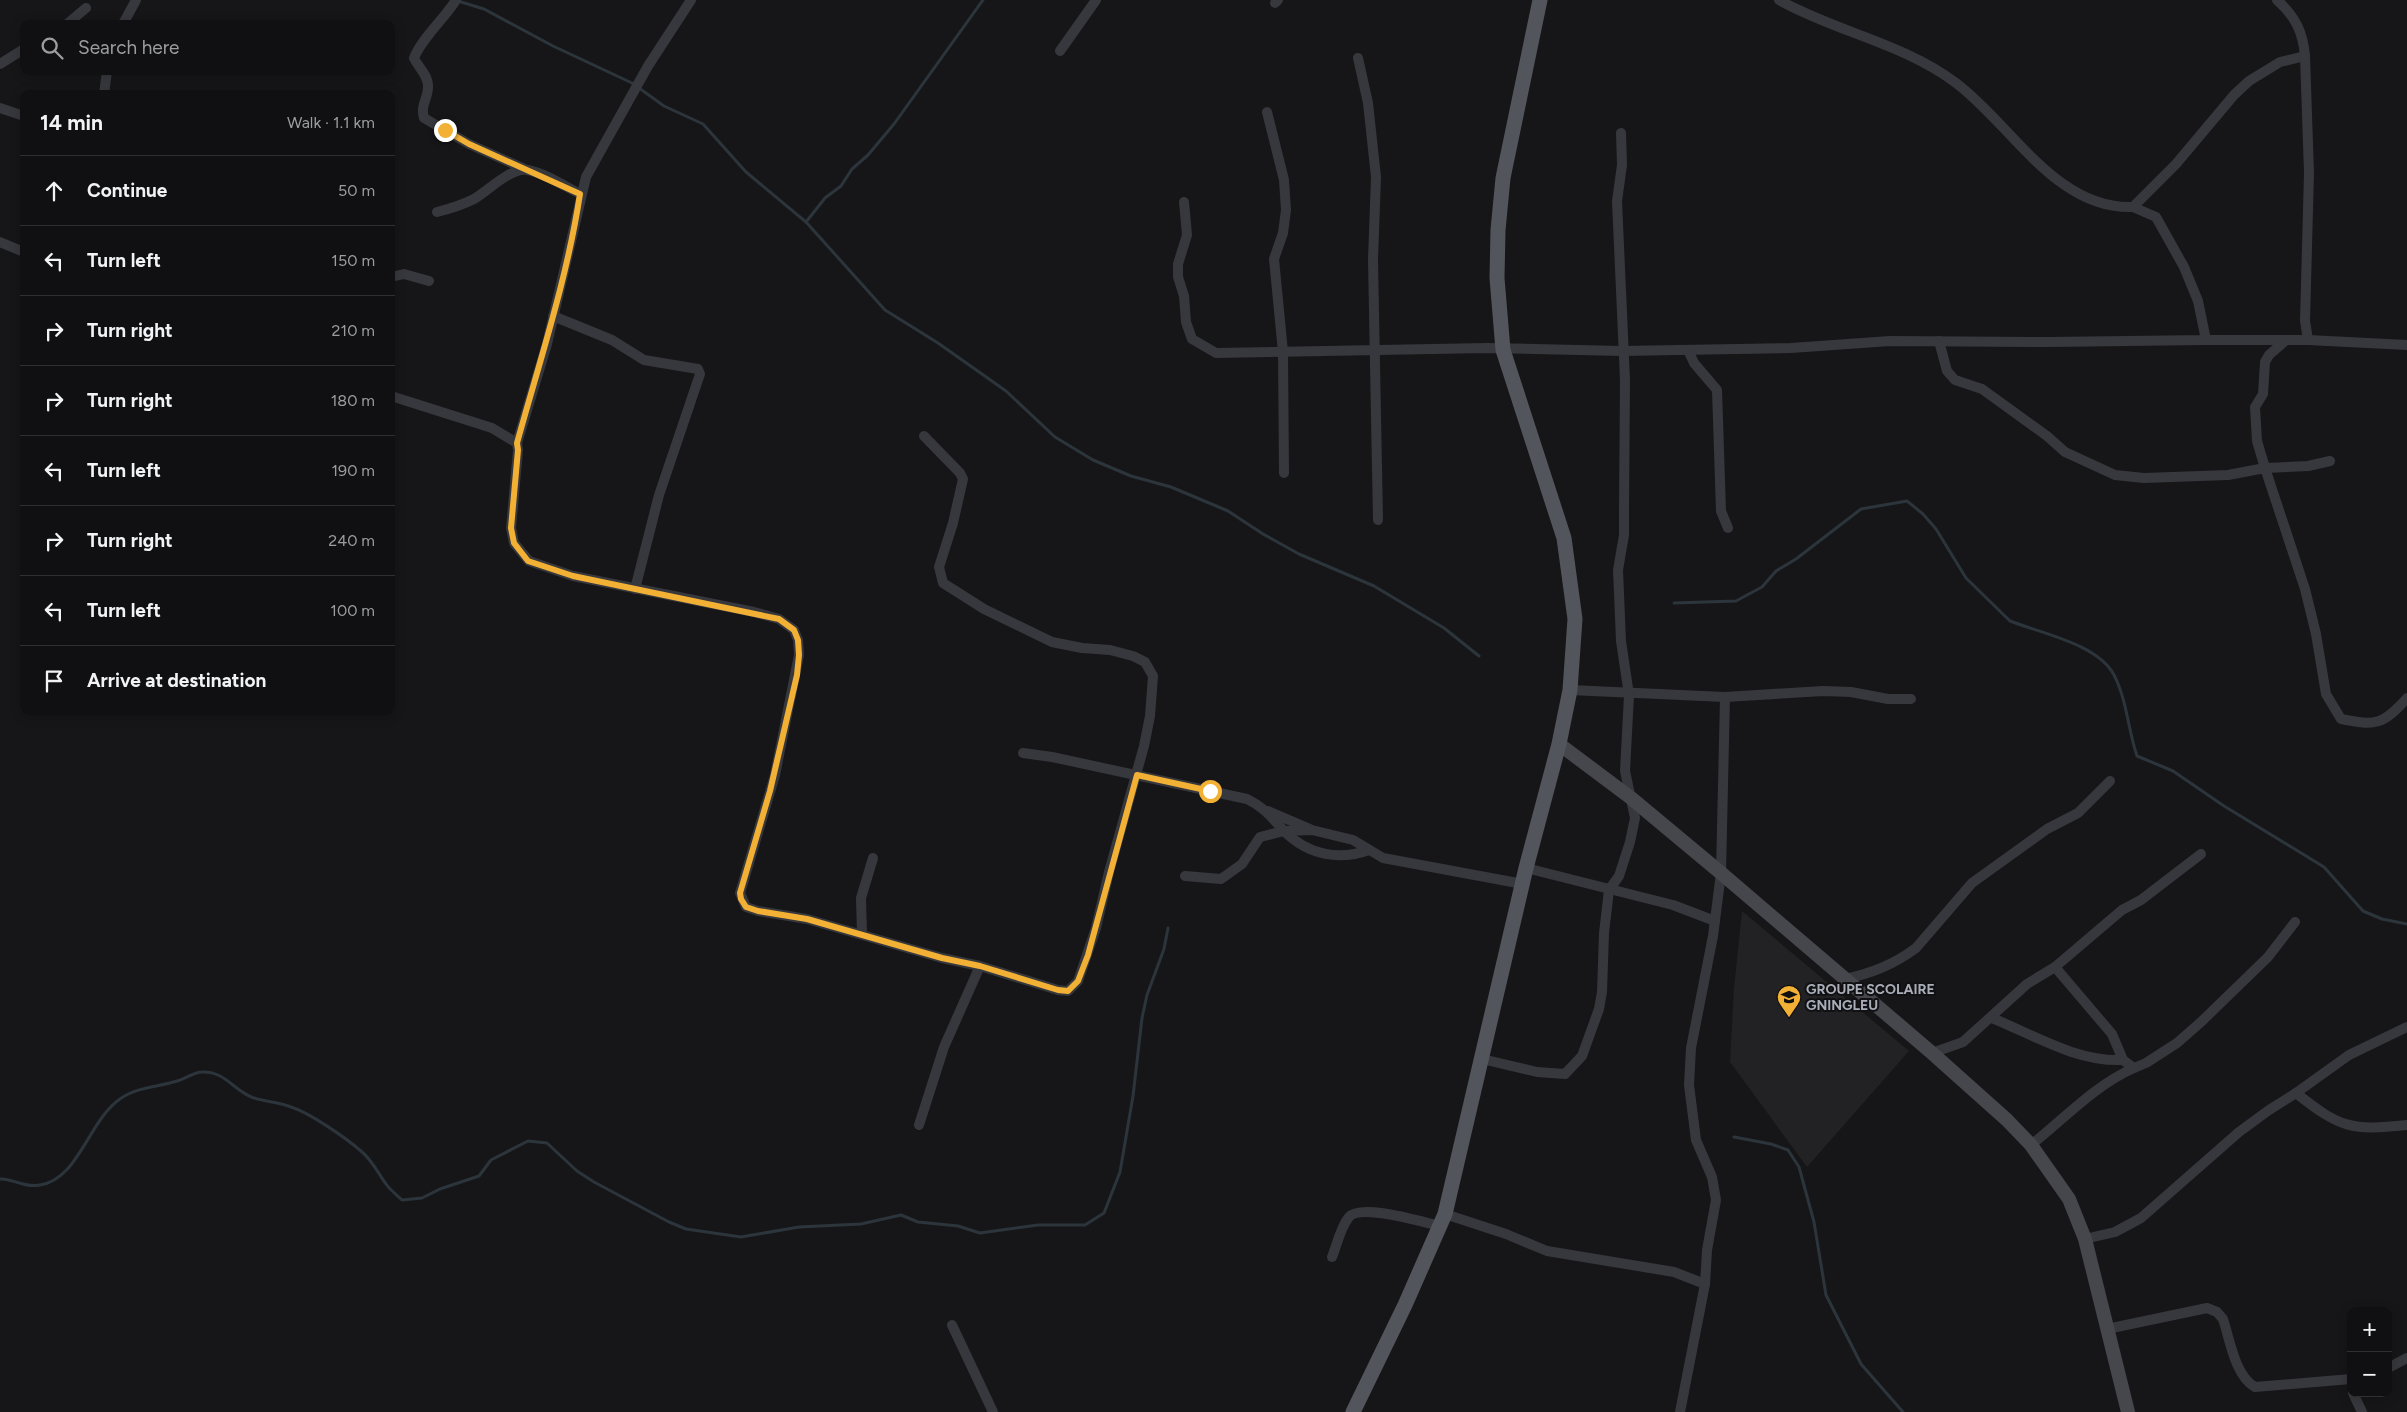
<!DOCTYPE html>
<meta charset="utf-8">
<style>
body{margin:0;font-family:Figtree,sans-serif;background:#1e1e20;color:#f1f3f6}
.controls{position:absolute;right:15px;bottom:15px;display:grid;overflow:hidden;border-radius:10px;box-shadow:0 2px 12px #0003}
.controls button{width:45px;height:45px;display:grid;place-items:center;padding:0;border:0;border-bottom:1px solid #303032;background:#101012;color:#f1f3f6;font:25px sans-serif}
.stop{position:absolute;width:15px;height:15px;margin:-11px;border:4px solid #f2b134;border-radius:50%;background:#fff}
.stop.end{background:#f2b134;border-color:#fff;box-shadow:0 1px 5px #0008}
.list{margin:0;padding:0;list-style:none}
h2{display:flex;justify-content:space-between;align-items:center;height:65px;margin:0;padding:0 20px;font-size:21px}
h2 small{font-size:16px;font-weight:400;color:#9c9d9f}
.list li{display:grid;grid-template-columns:32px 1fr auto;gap:15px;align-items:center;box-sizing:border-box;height:70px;padding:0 20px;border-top:1px solid #303032}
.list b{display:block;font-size:19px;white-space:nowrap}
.list em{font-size:16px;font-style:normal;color:#9c9d9f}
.icon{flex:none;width:28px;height:28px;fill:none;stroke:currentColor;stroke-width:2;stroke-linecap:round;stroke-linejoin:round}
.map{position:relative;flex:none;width:2407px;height:1412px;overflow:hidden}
.search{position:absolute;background:#101012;box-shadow:0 2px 12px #0003;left:20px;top:20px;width:375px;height:55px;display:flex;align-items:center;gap:12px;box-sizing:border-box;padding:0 18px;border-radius:10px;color:#9c9d9f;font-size:19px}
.panel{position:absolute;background:#101012;box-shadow:0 2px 12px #0003;left:20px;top:90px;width:375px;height:625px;border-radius:10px}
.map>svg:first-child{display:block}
.built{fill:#222225}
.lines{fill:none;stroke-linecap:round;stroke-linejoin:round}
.stream{stroke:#2c353c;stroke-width:3}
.street{stroke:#37383d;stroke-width:10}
.secondary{stroke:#45474d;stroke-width:14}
.primary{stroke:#53555c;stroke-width:15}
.route{stroke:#f2b134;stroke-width:6}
.labels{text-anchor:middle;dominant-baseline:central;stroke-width:4;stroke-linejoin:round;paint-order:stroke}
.poi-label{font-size:14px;font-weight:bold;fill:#a8adb8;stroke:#111113;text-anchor:start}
</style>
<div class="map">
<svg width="2407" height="1412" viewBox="0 0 2407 1412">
<rect width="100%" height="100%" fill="#161618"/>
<path class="built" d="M1742 911 1909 1051 1807 1167 1730 1062 1734 988Z"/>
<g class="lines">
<g class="stream">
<path d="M458 1 484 9 553 46 632 83 664 106 703 124 746 172 806 222 885 310 938 343 1006 391 1055 437 1093 460 1131 476 1171 487 1228 511 1263 534 1299 554 1374 586 1444 628 1479 656"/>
<path d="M806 222 825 198 841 186 852 169 868 155 894 124 983 0"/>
<path d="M1674 603 1736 601 1762 587 1776 571 1796 559 1861 509 1907 501 1923 514 1936 529 1966 578 2010 621C2040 633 2098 644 2114 675 2127 700 2128 730 2137 756L2173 771 2224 806 2324 867 2363 911 2382 919 2407 924"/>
<path d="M1734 1137 1771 1144 1788 1150 1799 1167 1814 1222 1826 1295 1861 1364 1903 1412"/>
<path d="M0 1179C12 1178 23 1188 40 1185 78 1180 89 1120 120 1099 136 1087 158 1087 177 1081 185 1079 194 1072 202 1072 224 1070 235 1092 254 1098 266 1102 279 1102 291 1107 310 1113 346 1138 361 1151 372 1160 378 1173 386 1184 390 1190 397 1195 402 1200L422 1198 440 1189 479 1176 491 1160 528 1141 547 1143 577 1171 594 1182 669 1222 686 1229 741 1237 799 1227 861 1224 901 1215 918 1222 958 1226 980 1233 1038 1225H1085L1104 1213 1120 1172 1133 1096 1142 1018 1147 995 1164 949 1168 928"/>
</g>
<g class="street">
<path d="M456 0C444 19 422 38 414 58 418 67 429 76 428 87 428 99 420 105 424 118L469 144 527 170"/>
<path d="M1779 0C1836 32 1903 43 1956 83 2012 125 2056 210 2133 207L2176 164 2234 95 2249 81 2280 62 2305 56"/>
<path d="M2277 0C2295 16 2303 32 2305 56L2309 173 2305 321 2308 340"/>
<path d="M1275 3 1278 0"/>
<path d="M67 24 86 8"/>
<path d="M123 24 136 0"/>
<path d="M1060 51 1096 0"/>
<path d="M1358 58 1368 103 1376 177 1373 260 1378 520"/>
<path d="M0 64 24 49"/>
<path d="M104 94 107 71"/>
<path d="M0 108 24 116"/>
<path d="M1267 112 1284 180 1286 210 1283 233 1274 259 1283 352 1284 473"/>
<path d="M1184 202 1187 235 1178 264V277L1184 296 1186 322 1192 339 1216 353 1487 348 1622 351 1791 348 1890 341 2048 342 2206 340 2198 301 2184 267 2156 217 2133 207"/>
<path d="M437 212C449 209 462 205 474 199 489 190 510 168 527 170 545 173 564 186 580 194"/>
<path d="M0 242 24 252"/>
<path d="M391 277 404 274 429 281"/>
<path d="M553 316 612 340 644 360 698 369 700 374 659 495 635 589"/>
<path d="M2206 340H2308L2407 345"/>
<path d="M2286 340 2269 355 2265 362 2263 394 2255 407 2257 441 2265 468 2308 466 2330 461"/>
<path d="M1939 341 1947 371 1955 380 1982 389 2047 436 2065 452 2115 475 2144 478 2228 475 2265 468 2305 589 2316 634 2326 694 2341 719C2376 726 2383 725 2407 698"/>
<path d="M1688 350 1694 363 1717 390 1721 511 1728 528"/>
<path d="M391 396 492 428 517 443 518 450 511 528 514 543 529 561 573 576 754 612 779 619 794 630 798 640 799 655 775 775 740 893 746 907 758 911 807 919 942 958 980 966 1058 990 1068 991 1078 981 1096 928 1109 872 1144 746 1150 716 1153 676 1145 662 1133 656 1110 650 1082 648 1052 642 984 609 943 583 939 567 953 523 963 479 960 473 924 436"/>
<path d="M517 443 547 344 586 177 648 66 691 0"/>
<path d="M1570 690 1725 697 1823 691 1851 692 1888 699H1911"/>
<path d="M1023 753 1052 757 1247 799C1264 807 1272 818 1284 831 1308 855 1339 861 1369 850"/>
<path d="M1268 811 1310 829"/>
<path d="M1526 868 1673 905 1715 921"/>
<path d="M1185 876 1221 879 1242 864 1260 837 1284 831 1312 830 1353 840 1383 858 1523 884"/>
<path d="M862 934 861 898 873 858"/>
<path d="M2055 967 2122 910 2141 900 2201 854"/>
<path d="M1845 979C1872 973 1893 965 1916 948L1972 883 2047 829 2078 813 2110 781"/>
<path d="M1992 1018C2034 1035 2076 1062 2123 1060"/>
<path d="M1932 1053 1963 1042 2027 984 2055 967 2112 1034 2123 1060 2134 1068 2146 1063 2177 1043 2201 1022 2268 957 2295 922"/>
<path d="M1482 1059 1537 1072 1565 1074 1582 1056 1599 1009 1602 992 1604 933 1609 890 1619 876 1630 842 1635 818 1625 771 1629 695 1621 641 1618 570 1624 535V509L1625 380 1617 201 1622 165 1621 133"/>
<path d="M2296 1093C2340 1128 2351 1131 2407 1125"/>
<path d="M919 1125 944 1047 980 966"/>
<path d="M2031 1145C2064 1119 2095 1085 2134 1068"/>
<path d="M1445 1214 1506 1234 1547 1251 1674 1272 1705 1284"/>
<path d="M2085 1239 2115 1232 2141 1218 2239 1132 2269 1110 2296 1093 2349 1055 2407 1027"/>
<path d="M1332 1257C1337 1245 1340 1228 1349 1217 1361 1203 1422 1222 1440 1226"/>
<path d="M952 1325 993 1412"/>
<path d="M2107 1329 2207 1308 2217 1312 2223 1319C2230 1340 2235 1376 2255 1387L2351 1379"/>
<path d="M2388 1368 2407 1358"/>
<path d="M2353 1393 2362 1412"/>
<path d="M1680 1412 1705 1284 1707 1250 1716 1200 1712 1177 1696 1140 1689 1085 1691 1048 1713 936 1721 873 1725 697"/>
</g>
<path class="secondary" d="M1559 744 1631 798 1721 873 1932 1053 2007 1120 2031 1145 2069 1199 2085 1239 2128 1412"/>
<path class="primary" d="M1353 1412 1405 1305 1445 1214 1526 868 1559 744 1570 690 1575 619 1564 538 1503 350 1497 278 1498 230 1503 178 1540 0"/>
</g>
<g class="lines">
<path class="route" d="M445 130 469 144 580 194C567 279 540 360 517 443L518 450 511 528 514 543 528 561 573 576 779 619 794 630 798 640 799 655 797 675 770 791 740 893 741 899 746 907 758 911 807 919 942 958 980 966 1058 990 1068 991 1078 981 1088 955 1137 775 1210 791"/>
</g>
<defs>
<g id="school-pin" transform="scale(1.25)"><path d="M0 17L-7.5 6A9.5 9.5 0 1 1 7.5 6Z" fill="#f2b134" stroke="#111113"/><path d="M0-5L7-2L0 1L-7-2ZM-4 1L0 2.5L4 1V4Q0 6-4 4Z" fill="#111"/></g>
</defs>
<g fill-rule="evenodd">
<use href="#school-pin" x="1789" y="997"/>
</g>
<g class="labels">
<g class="poi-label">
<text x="1806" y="989">GROUPE SCOLAIRE<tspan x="1806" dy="16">GNINGLEU</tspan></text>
</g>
</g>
</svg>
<div class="controls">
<button>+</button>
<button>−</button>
</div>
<div class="stop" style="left:1210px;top:791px"></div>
<div class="stop end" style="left:445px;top:130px"></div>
<div class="search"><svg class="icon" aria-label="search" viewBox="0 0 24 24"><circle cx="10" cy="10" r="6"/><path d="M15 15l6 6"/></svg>Search here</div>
<section class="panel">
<h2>14 min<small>Walk · 1.1 km</small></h2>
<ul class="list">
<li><svg class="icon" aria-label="ahead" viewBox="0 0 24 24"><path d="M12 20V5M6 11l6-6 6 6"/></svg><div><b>Continue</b></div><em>50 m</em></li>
<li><svg class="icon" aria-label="left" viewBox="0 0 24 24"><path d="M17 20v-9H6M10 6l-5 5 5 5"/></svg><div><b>Turn left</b></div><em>150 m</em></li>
<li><svg class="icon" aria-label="right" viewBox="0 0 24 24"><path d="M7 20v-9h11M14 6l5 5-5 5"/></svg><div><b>Turn right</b></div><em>210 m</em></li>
<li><svg class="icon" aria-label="right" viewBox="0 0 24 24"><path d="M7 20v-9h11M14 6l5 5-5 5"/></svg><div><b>Turn right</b></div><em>180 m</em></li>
<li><svg class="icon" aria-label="left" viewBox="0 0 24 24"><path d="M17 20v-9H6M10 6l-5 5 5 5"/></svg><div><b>Turn left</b></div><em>190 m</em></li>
<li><svg class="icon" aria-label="right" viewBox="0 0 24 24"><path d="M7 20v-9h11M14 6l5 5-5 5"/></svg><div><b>Turn right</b></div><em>240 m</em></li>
<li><svg class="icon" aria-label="left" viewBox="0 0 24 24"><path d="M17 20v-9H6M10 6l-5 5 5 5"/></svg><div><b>Turn left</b></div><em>100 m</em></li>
<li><svg class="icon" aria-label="arrive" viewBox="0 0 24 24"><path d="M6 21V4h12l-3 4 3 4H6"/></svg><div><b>Arrive at destination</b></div></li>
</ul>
</section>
</div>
